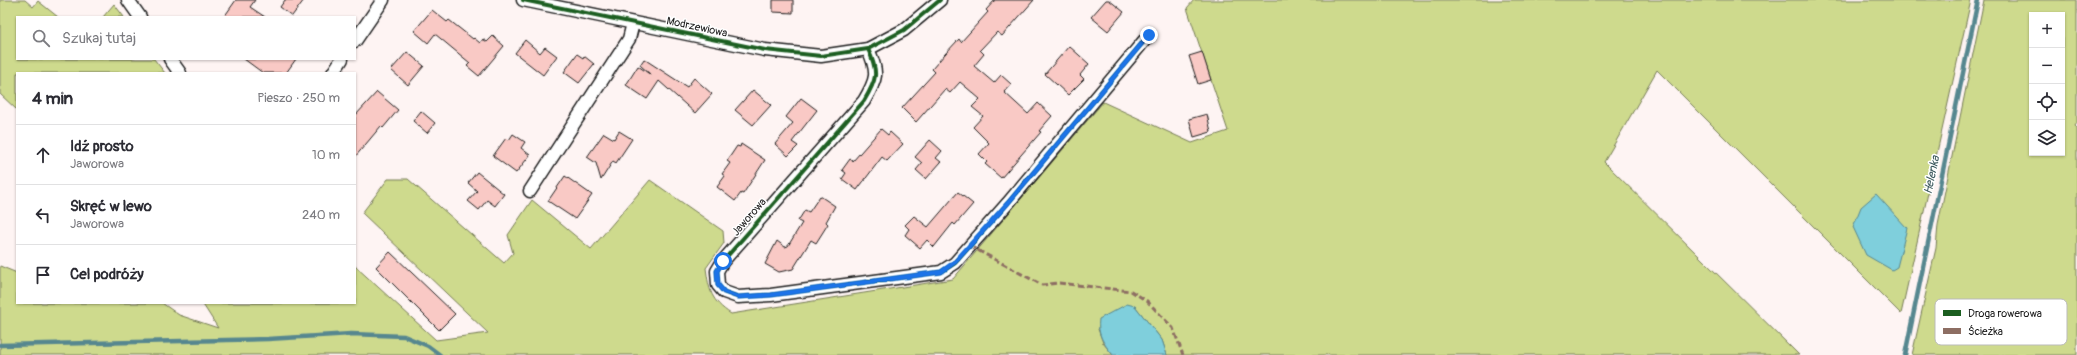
<!DOCTYPE html>
<html lang="pl">
<meta charset="utf-8">
<style>
body{margin:0;font-family:Pangolin,sans-serif;background:#f7f7f7;color:#2b2b33}
.controls{position:absolute;right:12px;top:12px;display:grid;overflow:hidden;border-radius:0px;box-shadow:0 1px 3px #0004}
.controls button{width:36px;height:36px;display:grid;place-items:center;padding:0;border:0;border-bottom:1px solid #e1e1e2;background:#fff;color:#2b2b33;font:20px sans-serif}
.stop{position:absolute;width:12px;height:12px;margin:-9px;border:3px solid #1a73e8;border-radius:50%;background:#fff}
.stop.end{background:#1a73e8;border-color:#fff;box-shadow:0 1px 4px #0008}
.list{margin:0;padding:0;list-style:none}
h2{display:flex;justify-content:space-between;align-items:center;height:52px;margin:0;padding:0 16px;font-size:17px}
h2 small{font-size:13px;font-weight:400;color:#7c7c81}
.list li{display:grid;grid-template-columns:26px 1fr auto;gap:12px;align-items:center;box-sizing:border-box;height:60px;padding:0 16px;border-top:1px solid #e1e1e2}
.list b{display:block;font-size:15px;white-space:nowrap}
.list p{margin:0;font-size:13px;white-space:nowrap;color:#7c7c81}
.list em{font-size:13px;font-style:normal;color:#7c7c81}
.icon{flex:none;width:22px;height:22px;fill:none;stroke:currentColor;stroke-width:2;stroke-linecap:round;stroke-linejoin:round}
.map{position:relative;flex:none;width:2077px;height:355px;overflow:hidden}
.search{position:absolute;background:#fff;box-shadow:0 1px 3px #0004;left:16px;top:16px;width:340px;height:44px;display:flex;align-items:center;gap:10px;box-sizing:border-box;padding:0 14px;border-radius:0px;color:#7c7c81;font-size:15px}
.panel{position:absolute;background:#fff;box-shadow:0 1px 3px #0004;left:16px;top:72px;width:340px;height:232px;border-radius:0px}
.map>svg:first-child{display:block}
.green{fill:#ceda8d;stroke:#757b54;fill-rule:evenodd}
.water{fill:#7fcfdc;stroke:#57878f}
.lines{fill:none;stroke-linecap:round;stroke-linejoin:round}
.stream{stroke:#57878f;stroke-width:4.5}
.building{fill:#f9c9c5;stroke:#1c1c1c}
.street-casing{stroke:#1c1c1c;stroke-width:15}
.street{stroke:#fff;stroke-width:12}
.quiet{stroke:#8d6e63;stroke-width:3;stroke-dasharray:6 3;stroke-linecap:butt}
.cycleway-casing{stroke:#fff;stroke-width:6}
.cycleway{stroke:#1b5e20;stroke-width:4}
.route{stroke:#1a73e8;stroke-width:5}
.labels{text-anchor:middle;dominant-baseline:central;stroke-width:3;stroke-linejoin:round;paint-order:stroke}
.street-label{font-size:11px;fill:#1c1c1c;stroke:#fff}
.water-label{font-size:12px;font-style:italic;fill:#3f5b5f;stroke:#fff}
.key{fill:#fff;stroke:#bbb;stroke-width:1}
.key-label{font-size:11px;fill:#1c1c1c}
</style>
<div class="map">
<svg width="2077" height="355" viewBox="0 0 2077 355">
<rect width="100%" height="100%" fill="#fef4f3"/>
<filter id="ink" filterUnits="userSpaceOnUse"><feTurbulence type="fractalNoise" baseFrequency=".025" numOctaves="2"/><feDisplacementMap in="SourceGraphic" scale="8" xChannelSelector="R" yChannelSelector="G"/><feConvolveMatrix kernelMatrix="1 2 1 2 8 2 1 2 1" color-interpolation-filters="sRGB"/></filter>
<g filter="url(#ink)">
<g class="green">
<path d="M0 0H25L33 7 38 1 58 17H17V59H154L165 73H17V110L0 94Z"/>
<path d="M1194 0H1971L1901 314 1657 70 1604 162 1799 355H1167L1162 340 1135 306 1098 329 1103 343 1113 355H0V266L17 273V303H162L179 315 218 328 202 303H355V266L436 340 488 333 362 213 388 179H408L504 263 513 253 508 235 532 200 591 249 650 180 723 231 724 243 706 268C709 290 711 301 731 314L953 279 1103 102 1192 143 1228 131 1187 8Z"/>
<path d="M1984 0H2077V123L2075 126 2077 128V355H1912L1936 248 1938 225ZM2032 15H2062V153H2032Z"/>
<path d="M114 4 124 17H103Z"/>
</g>
<g class="water">
<path d="M1876 194 1907 228 1897 267 1892 270 1866 255 1853 227 1861 207Z"/>
<path d="M1127 304 1135 306 1162 340 1167 355H1113C1103 343 1097 334 1099 319Z"/>
</g>
<g class="lines">
<g class="stream">
<path d="M0 345 268 339 351 334 404 336 428 346 440 355"/>
<path d="M1905 355 1978 0"/>
</g>
</g>
<g class="building">
<path d="M236 0H255L250 7 265 17H224Z"/>
<path d="M285 0H304L292 16 280 7Z"/>
<path d="M773 0H793V13L773 12Z"/>
<path d="M995 0H1034L1002 36 997 32 980 50 984 54 974 66 994 83 1001 75 1011 84 1004 92 1028 114 1038 103 1052 116 1039 131 1041 132 1001 178 985 164 987 162 979 154 989 143 973 127 983 116 972 107 980 99 960 82 950 93 945 89 916 122 902 108 935 72 932 69 945 54 959 39 961 42 988 12 986 10Z"/>
<path d="M1106 0H1109L1124 12 1108 31 1091 17Z"/>
<path d="M432 10 447 22 449 20 473 39 474 38 480 43 483 39 487 42 493 36 504 46 479 76 467 66 470 63 435 34 428 43 414 31Z"/>
<path d="M525 40 540 53 545 47 557 56 543 75 515 53Z"/>
<path d="M1069 46 1089 64 1080 75 1084 79 1068 95 1045 74Z"/>
<path d="M407 52 424 66 408 85 391 70Z"/>
<path d="M1202 52 1211 80 1198 84 1189 56Z"/>
<path d="M577 54 583 58 584 56 594 64 579 83 564 72Z"/>
<path d="M244 59H296L286 73H263Z"/>
<path d="M644 59 687 87 694 78 712 94 695 113 659 81 647 99 626 85 638 66 651 75 640 65Z"/>
<path d="M753 90 771 105 753 125 735 110Z"/>
<path d="M377 92 398 110 383 128 381 126 355 157V116Z"/>
<path d="M801 98 817 110 792 142 798 146 788 156 775 144 793 123 786 117Z"/>
<path d="M421 111 435 123 427 133 413 121Z"/>
<path d="M1207 114 1211 132 1194 137 1189 119Z"/>
<path d="M881 129 888 135 890 132 903 144 887 161 882 157 857 190 842 179 846 173 842 170 850 159 853 161Z"/>
<path d="M619 131 632 139 616 163 613 161 601 180 596 163 587 157 604 133 614 139Z"/>
<path d="M513 134 525 142 521 148 530 155 516 173 493 156 506 138 509 140Z"/>
<path d="M930 140 942 151 936 158 941 162 926 179 916 170 922 163 915 157Z"/>
<path d="M741 144 765 160 743 194 741 193 735 201 717 187 725 176 722 174 730 163 727 161 737 146 740 147Z"/>
<path d="M477 172 504 194 495 206 487 200 479 210 468 201 477 191 468 183Z"/>
<path d="M565 176 592 195 575 219 548 201Z"/>
<path d="M958 192 973 204 955 225 953 223 934 247 927 240 920 248 905 235 909 229 905 225 914 216 928 227Z"/>
<path d="M820 196 835 206 826 222 828 224 816 243 811 240 793 269 779 272 765 264 777 241 785 247 788 246 802 223 798 221 805 210 809 212Z"/>
<path d="M390 252 455 314 439 330 376 267Z"/>
</g>
<g class="lines">
<g class="street-casing">
<g id="street">
<path d="M128 0 140 17"/>
<path d="M523 0 765 50 821 56 868 49 904 30 940 0"/>
<path d="M355 41 383 0"/>
<path d="M868 49C879 73 877 79 864 101L723 261 717 271 718 285 724 292 738 297 771 295 941 272 955 263 1008 203 1149 35"/>
<path d="M170 59 180 73"/>
<path d="M333 73 342 59"/>
<path d="M530 191 629 39 633 23"/>
</g>
</g>
<use href="#street" class="street"/>
<path class="quiet" d="M970 246 1042 285 1059 283 1131 291 1147 301 1173 328 1183 355"/>
<g class="cycleway-casing">
<g id="cycleway">
<path d="M523 0 765 50 821 56 868 49 904 30 940 0"/>
<path d="M868 49C879 73 877 79 864 101L723 261 717 271 718 285 724 292 738 297 771 295 941 272 955 263 1008 203 1149 35"/>
</g>
</g>
<use href="#cycleway" class="cycleway"/>
</g>
</g>
<g class="lines" filter="url(#ink)">
<path class="route" d="M723 261 717 271 718 285 724 292 738 297 771 295 941 272 955 262 1008 203 1149 35"/>
</g>
<g class="labels">
<g class="street-label">
<text transform="translate(697 27) rotate(12)">Modrzewiowa</text>
<text transform="translate(749 217) rotate(-49)">Jaworowa</text>
</g>
<g class="water-label">
<text transform="translate(1932 175) rotate(-78)">Helenka</text>
</g>
</g>
<rect x="1935" y="299" width="132" height="46" rx="6" class="key"/>
<rect x="1943" y="310" width="18" height="6" fill="#1b5e20"/>
<rect x="1943" y="328" width="18" height="6" fill="#8d6e63"/>
<g class="key-label">
<text x="1968" y="317">Droga rowerowa</text>
<text x="1968" y="335">Ścieżka</text>
</g>
</svg>
<div class="controls">
<button>+</button>
<button>−</button>
<button><svg class="icon" aria-label="locate" viewBox="0 0 24 24"><circle cx="12" cy="12" r="6"/><path d="M12 2v4M12 18v4M2 12h4M18 12h4"/></svg></button>
<button><svg class="icon" aria-label="layers" viewBox="0 0 24 24"><path d="M12 4l9 5-9 5-9-5zM3 14l9 5 9-5"/></svg></button>
</div>
<div class="stop" style="left:723px;top:261px"></div>
<div class="stop end" style="left:1149px;top:35px"></div>
<div class="search"><svg class="icon" aria-label="search" viewBox="0 0 24 24"><circle cx="10" cy="10" r="6"/><path d="M15 15l6 6"/></svg>Szukaj tutaj</div>
<section class="panel">
<h2>4 min<small>Pieszo · 250 m</small></h2>
<ul class="list">
<li><svg class="icon" aria-label="ahead" viewBox="0 0 24 24"><path d="M12 20V5M6 11l6-6 6 6"/></svg><div><b>Idź prosto</b><p>Jaworowa</p></div><em>10 m</em></li>
<li><svg class="icon" aria-label="left" viewBox="0 0 24 24"><path d="M17 20v-9H6M10 6l-5 5 5 5"/></svg><div><b>Skręć w lewo</b><p>Jaworowa</p></div><em>240 m</em></li>
<li><svg class="icon" aria-label="arrive" viewBox="0 0 24 24"><path d="M6 21V4h12l-3 4 3 4H6"/></svg><div><b>Cel podróży</b></div></li>
</ul>
</section>
</div>
